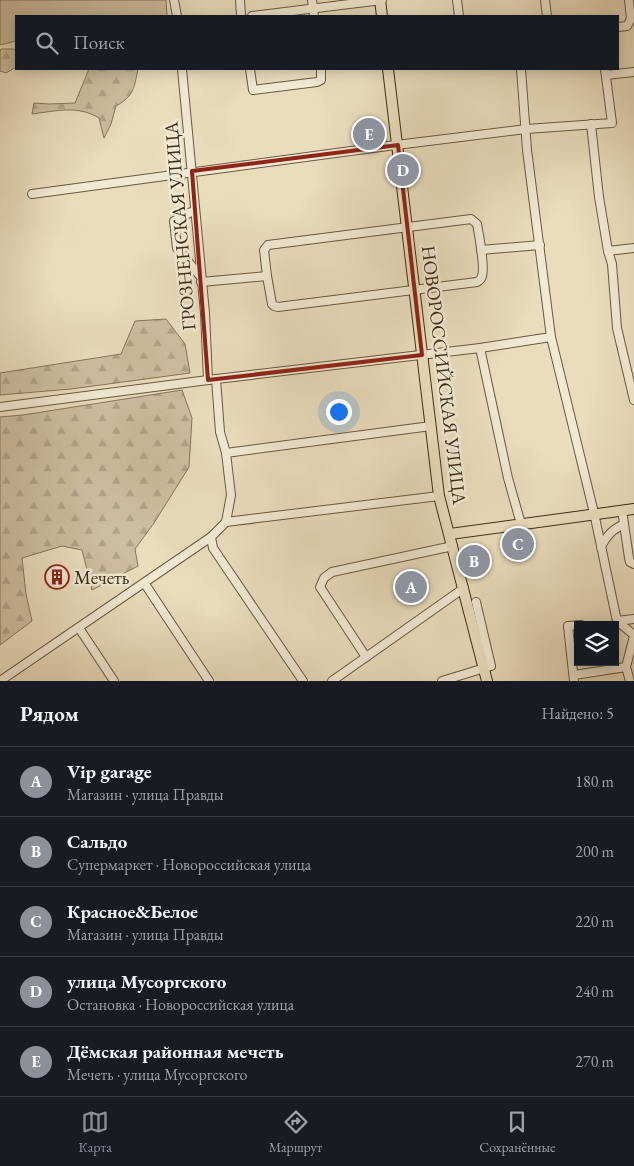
<!DOCTYPE html>
<html lang="ru">
<meta charset="utf-8">
<style>
body{margin:0;font-family:"EB Garamond",serif;background:#242831;color:#f1f3f6}
.controls{position:absolute;right:15px;bottom:15px;display:grid;overflow:hidden;border-radius:0px;box-shadow:0 2px 12px #0003}
.controls button{width:45px;height:45px;display:grid;place-items:center;padding:0;border:0;border-bottom:1px solid #363941;background:#171b24;color:#f1f3f6;font:25px sans-serif}
.you{position:absolute;left:338px;top:411px;width:18px;height:18px;margin:-12px;border:4px solid #fff;border-radius:50%;background:#1a73e8;box-shadow:0 0 0 8px #1a73e833}
.badge{display:grid;place-items:center;width:32px;height:32px;border-radius:50%;background:#8c9099;color:#fff;font-size:16px;font-weight:700}
.pin{position:absolute;translate:-50% -50%;border:2px solid #fff;box-shadow:0 1px 5px #0006}
.list{margin:0;padding:0;list-style:none}
h2{display:flex;justify-content:space-between;align-items:center;height:65px;margin:0;padding:0 20px;font-size:21px}
h2 small{font-size:16px;font-weight:400;color:#9ea1a6}
.list li{display:grid;grid-template-columns:32px 1fr auto;gap:15px;align-items:center;box-sizing:border-box;height:70px;padding:0 20px;border-top:1px solid #363941}
.list b{display:block;font-size:19px;white-space:nowrap}
.list p{margin:0;font-size:16px;white-space:nowrap;color:#9ea1a6}
.list em{font-size:16px;font-style:normal;color:#9ea1a6}
.icon{flex:none;width:28px;height:28px;fill:none;stroke:currentColor;stroke-width:2;stroke-linecap:round;stroke-linejoin:round}
.map{position:relative;flex:none;width:634px;height:681px;overflow:hidden}
.search{position:absolute;background:#171b24;box-shadow:0 2px 12px #0003;left:15px;right:15px;top:15px;height:55px;display:flex;align-items:center;gap:12px;box-sizing:border-box;padding:0 18px;border-radius:0px;color:#9ea1a6;font-size:19px}
.sheet{height:415px;background:#171b24}
nav{display:flex;justify-content:space-around;align-items:center;box-sizing:border-box;height:70px;border-top:1px solid #363941;background:#171b24;font-size:14px;color:#9ea1a6}
nav a{display:grid;justify-items:center;gap:2px}
nav .on{color:#8c9099}
.map>svg:first-child{display:block}
.grass{fill:#ccbfa0;stroke:#85765b}
.forest{fill:url(#forest-firs);stroke:#85765b}
.lines{fill:none;stroke-linecap:round;stroke-linejoin:round}
.minor-casing{stroke:#695940;stroke-width:10}
.major-casing{stroke:#3e2d16;stroke-width:12}
.minor{stroke:#f1e9d3;stroke-width:8}
.major{stroke:#e9ddbc;stroke-width:10}
.marked{fill:none;stroke:#8f2418;stroke-width:4;stroke-linejoin:round}
.labels{text-anchor:middle;dominant-baseline:central;stroke-width:5;stroke-linejoin:round;paint-order:stroke}
.street-label{font-size:19px;fill:#3e2d16;stroke:#f1e9d3}
.poi-label{font-size:19px;fill:#3e2d16;stroke:#f1e9d3;text-anchor:start}
</style>
<div class="map">
<svg width="634" height="681" viewBox="0 0 634 681">
<defs>
<pattern id="forest-firs" width="22" height="20" patternUnits="userSpaceOnUse" patternTransform="scale(1.25)"><rect width="22" height="20" fill="#ccbfa0"/><path d="M5 1l3.5 6h-7zM16 11l3.5 6h-7z" fill="#b0a489"/></pattern>
</defs>
<rect width="100%" height="100%" fill="#e9ddbc"/>
<filter id="stains"><feTurbulence type="fractalNoise" baseFrequency=".004" numOctaves="4"/><feColorMatrix values="0 0 0 0 .2 0 0 0 0 .09 0 0 0 0 .02 0 0 0 .5 -.17"/></filter>
<radialGradient id="worn" r=".72"><stop offset=".6" stop-color="#630" stop-opacity="0"/><stop offset="1" stop-color="#630" stop-opacity=".3"/></radialGradient>
<path class="grass" d="M0 0H166L167 16H16V41L0 45Z"/>
<g class="forest">
<path d="M1 49H14L16 51V67L6 73 0 71V51Z"/>
<path d="M89 69H138C134 88 134 96 116 106L111 124 104 138 99 118C78 105 56 111 32 114L34 103 49 104 75 103Z"/>
<path d="M166 319 185 344 190 373 71 389 0 395V373L121 354 135 321Z"/>
<path d="M182 390 192 418 189 467 154 523 135 549 138 566 92 590 82 550 62 546 22 558 26 594 32 621 0 645V417L23 415Z"/>
</g>
<g class="lines">
<g class="minor-casing">
<g id="minor">
<path d="M174 0 177 16"/>
<path d="M240 0 241 16"/>
<path d="M312 0 314 16"/>
<path d="M457 0 459 16"/>
<path d="M545 0 547 16"/>
<path d="M252 16 382 0"/>
<path d="M618 27 627 26 631 19 629 0"/>
<path d="M182 69 205 313 208 380"/>
<path d="M250 69 253 90 317 82 321 80V69"/>
<path d="M521 69 527 150 551 337 594 513 617 621 634 635"/>
<path d="M606 75 634 72"/>
<path d="M591 124 599 197 608 251 612 264 617 328 634 400"/>
<path d="M32 194 388 146 526 129 612 123 605 69"/>
<path d="M195 210 174 221 177 248 200 276"/>
<path d="M471 219 477 224C479 234 485 268 482 276 481 280 480 280 477 282L278 307 274 306 272 304 267 276 264 250 268 245Z"/>
<path d="M481 250 540 245"/>
<path d="M608 251 634 248"/>
<path d="M201 282 267 276"/>
<path d="M480 348 508 478 521 524"/>
<path d="M216 379 220 432 226 453 231 495 226 522 211 537 213 548 303 681"/>
<path d="M0 407 208 380 480 348 551 337"/>
<path d="M226 453 431 426"/>
<path d="M622 510 629 558 630 562 634 564"/>
<path d="M226 522 439 496"/>
<path d="M601 547C607 535 612 530 624 524"/>
<path d="M145 584 209 681"/>
<path d="M617 621 634 619"/>
<path d="M79 628 114 681"/>
<path d="M366 657 320 587 324 578 332 572 453 546"/>
<path d="M574 675 626 667"/>
<path d="M0 681 211 537"/>
<path d="M332 681 464 588"/>
<path d="M442 681 491 666 476 602"/>
<path d="M574 681 568 626 581 625"/>
<path d="M630 681 626 667 634 636"/>
</g>
</g>
<g class="major-casing">
<g id="major">
<path d="M380 0 382 16"/>
<path d="M388 69 439 496 487 681"/>
<path d="M450 534 634 509"/>
</g>
</g>
<use href="#minor" class="minor"/>
<use href="#major" class="major"/>
</g>
<path class="marked" d="M398 145 422 355 208 380 192 171Z"/>
<defs>
<g id="building-ring" transform="scale(1.25)"><circle r="9.5" fill="#f1e9d3" stroke="#8f2418" stroke-width="1.5"/><path d="M-4-6H4V6H1V3H-1V6H-4ZM-2.5-4.3h1.7v1.8h-1.7ZM.8-4.3h1.7v1.8H.8ZM-2.5-1h1.7V.8h-1.7ZM.8-1h1.7V.8H.8Z" fill="#8f2418"/></g>
</defs>
<g fill-rule="evenodd">
<use href="#building-ring" x="57" y="577"/>
</g>
<g class="labels">
<g class="street-label">
<text transform="translate(180 226) rotate(-95)">ГРОЗНЕНСКАЯ УЛИЦА</text>
<text transform="translate(444 375) rotate(83)">НОВОРОССИЙСКАЯ УЛИЦА</text>
</g>
<g class="poi-label">
<text x="74" y="577">Мечеть</text>
</g>
</g>
<rect width="100%" height="100%" filter="url(#stains)"/>
<rect width="100%" height="100%" fill="url(#worn)"/>
</svg>
<div class="controls">
<button><svg class="icon" aria-label="layers" viewBox="0 0 24 24"><path d="M12 4l9 5-9 5-9-5zM3 14l9 5 9-5"/></svg></button>
</div>
<div class="you"></div>
<div class="pin badge" style="left:411px;top:587px">A</div>
<div class="pin badge" style="left:474px;top:561px">B</div>
<div class="pin badge" style="left:518px;top:544px">C</div>
<div class="pin badge" style="left:403px;top:170px">D</div>
<div class="pin badge" style="left:369px;top:134px">E</div>
<div class="search"><svg class="icon" aria-label="search" viewBox="0 0 24 24"><circle cx="10" cy="10" r="6"/><path d="M15 15l6 6"/></svg>Поиск</div>
</div>
<section class="sheet">
<h2>Рядом<small>Найдено: 5</small></h2>
<ul class="list">
<li><span class="badge">A</span><div><b>Vip garage</b><p>Магазин · улица Правды</p></div><em>180 m</em></li>
<li><span class="badge">B</span><div><b>Сальдо</b><p>Супермаркет · Новороссийская улица</p></div><em>200 m</em></li>
<li><span class="badge">C</span><div><b>Красное&amp;Белое</b><p>Магазин · улица Правды</p></div><em>220 m</em></li>
<li><span class="badge">D</span><div><b>улица Мусоргского</b><p>Остановка · Новороссийская улица</p></div><em>240 m</em></li>
<li><span class="badge">E</span><div><b>Дёмская районная мечеть</b><p>Мечеть · улица Мусоргского</p></div><em>270 m</em></li>
</ul>
</section>
<nav>
<a class="on"><svg class="icon" aria-label="map" viewBox="0 0 24 24"><path d="M3 6l6-2 6 2 6-2v14l-6 2-6-2-6 2zM9 4v14M15 6v14"/></svg>Карта</a>
<a><svg class="icon" aria-label="directions" viewBox="0 0 24 24"><path d="M12 3l9 9-9 9-9-9zM9 14v-3h6M13 9l2 2-2 2"/></svg>Маршрут</a>
<a><svg class="icon" aria-label="saved" viewBox="0 0 24 24"><path d="M7 4h10v16l-5-4-5 4z"/></svg>Сохранённые</a>
</nav>
